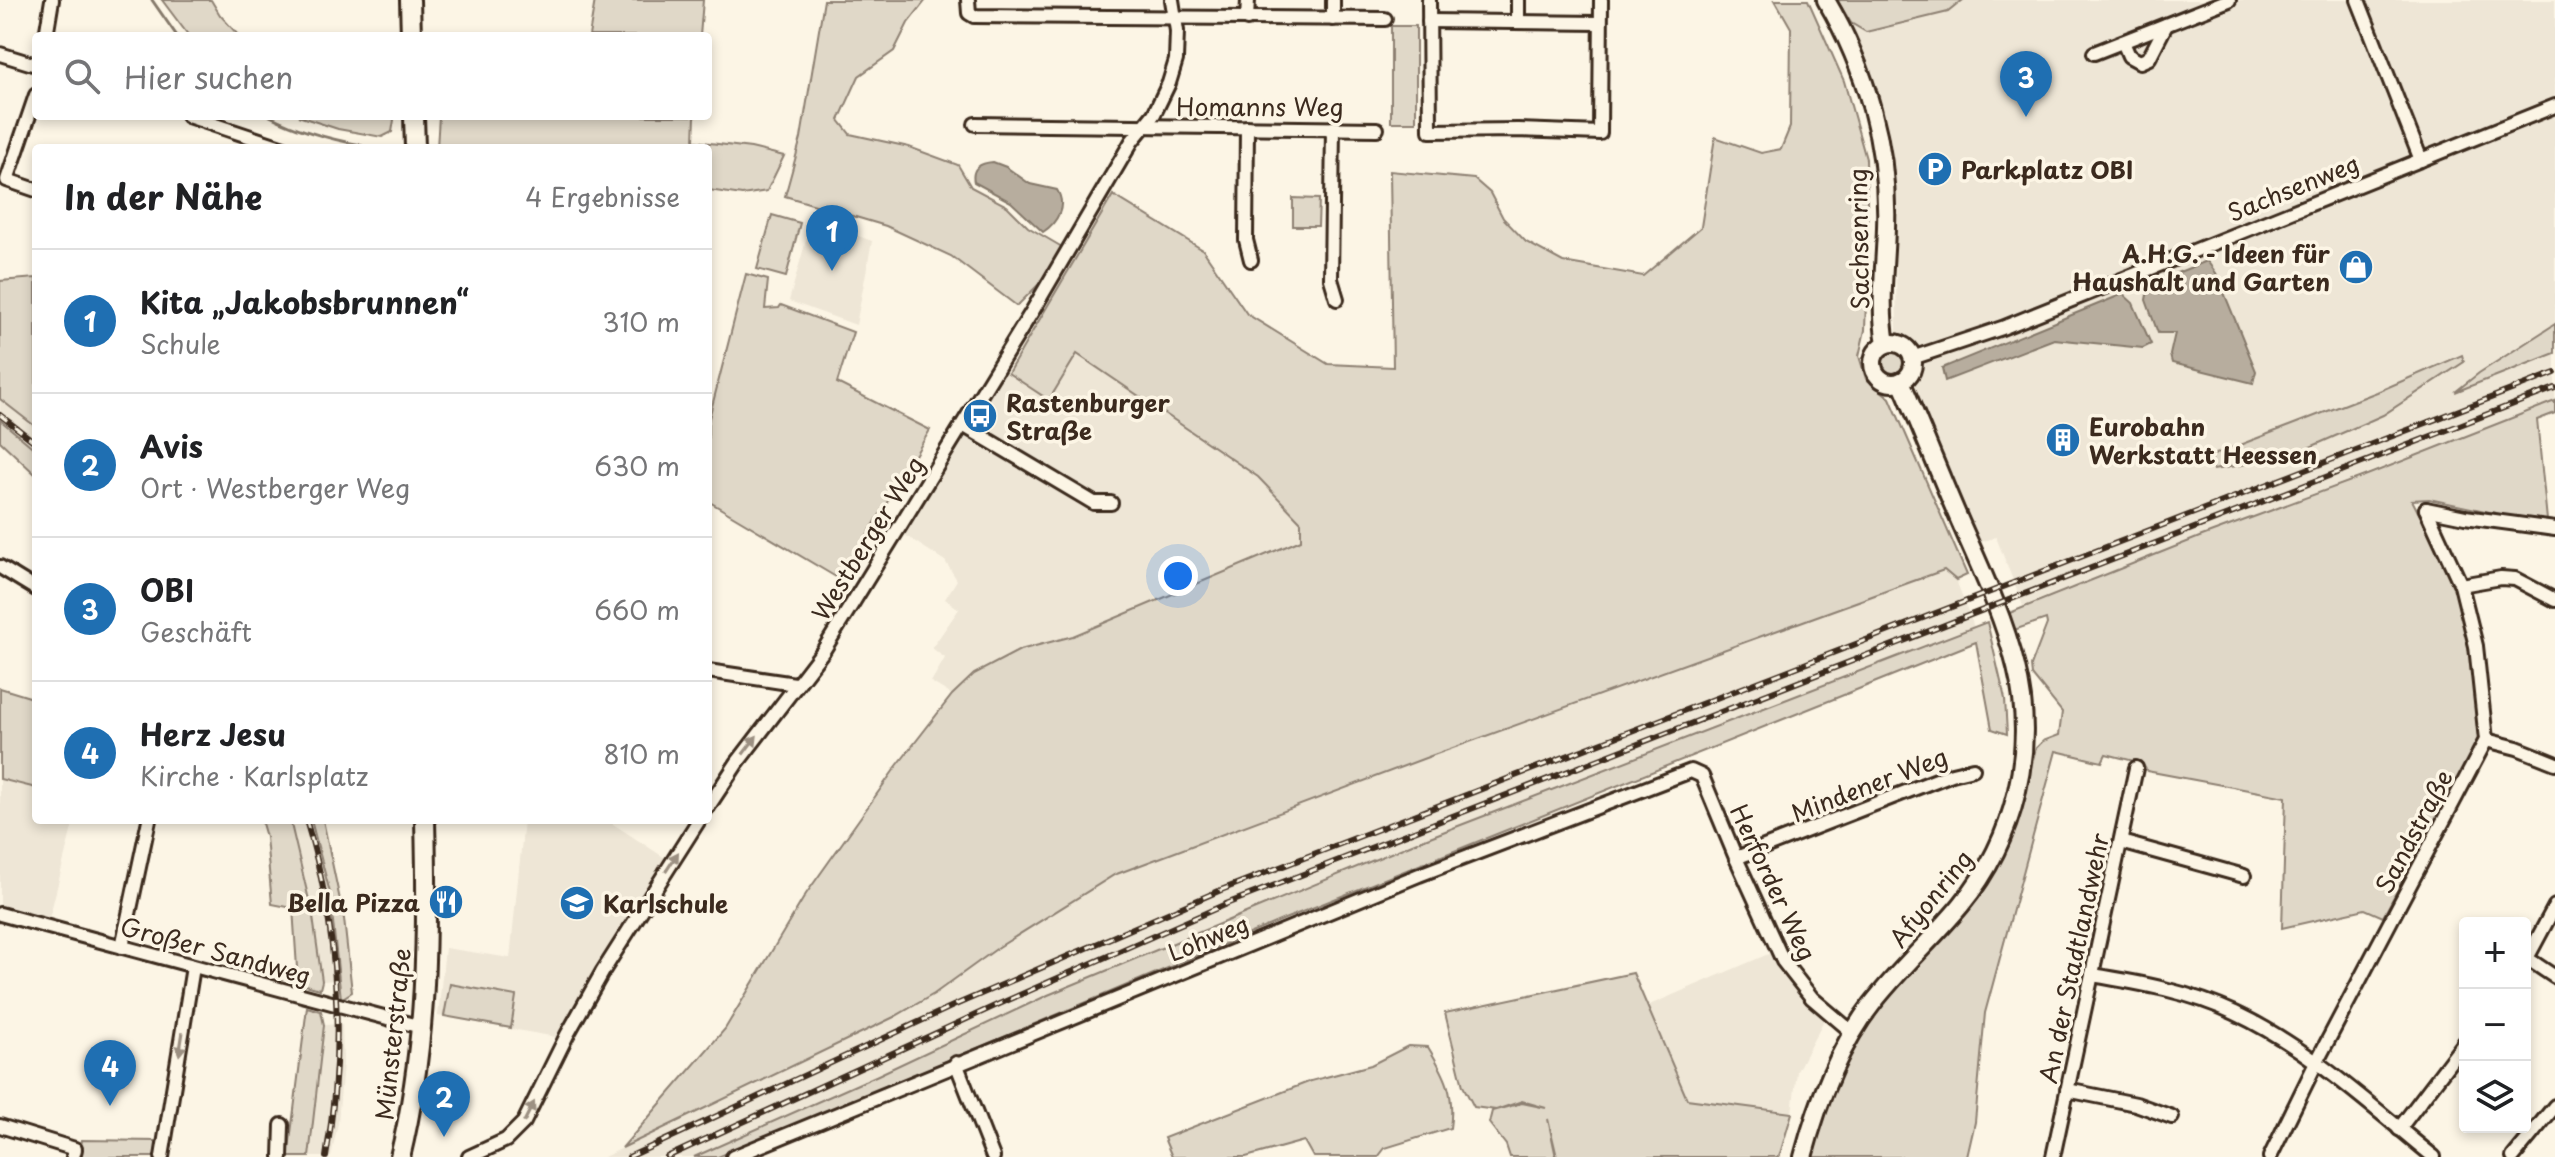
<!DOCTYPE html>
<html lang="de">
<meta charset="utf-8">
<style>
body{margin:0;font-family:"Playpen Sans",sans-serif;background:#f6f6f6;color:#202124}
.controls{position:absolute;right:24px;bottom:24px;display:grid;overflow:hidden;border-radius:8px;box-shadow:0 4px 12px #0003}
.controls button{width:72px;height:72px;display:grid;place-items:center;padding:0;border:0;border-bottom:2px solid #e0e0e0;background:#fff;color:#202124;font:40px sans-serif}
.you{position:absolute;left:1178px;top:576px;width:28px;height:28px;margin:-20px;border:6px solid #fff;border-radius:50%;background:#1a73e8;box-shadow:0 0 0 12px #1a73e833}
.badge{display:grid;place-items:center;width:52px;height:52px;border-radius:50%;background:#1f6fb2;color:#fff;font-size:26px;font-weight:700}
.pin{position:absolute;translate:-50% -66px;filter:drop-shadow(0 2px 4px #0008)}
.pin::after{content:'';position:absolute;top:42px;width:28px;height:24px;background:inherit;clip-path:polygon(0 0,100% 0,50% 100%)}
.list{margin:0;padding:0;list-style:none}
h2{display:flex;justify-content:space-between;align-items:center;height:104px;margin:0;padding:0 32px;font-size:34px}
h2 small{font-size:26px;font-weight:400;color:#757577}
.list li{display:grid;grid-template-columns:52px 1fr auto;gap:24px;align-items:center;box-sizing:border-box;height:144px;padding:0 32px;border-top:2px solid #e0e0e0}
.list b{display:block;font-size:30px;white-space:nowrap}
.list p{margin:0;font-size:26px;white-space:nowrap;color:#757577}
.list em{font-size:26px;font-style:normal;color:#757577}
.icon{flex:none;width:44px;height:44px;fill:none;stroke:currentColor;stroke-width:2;stroke-linecap:round;stroke-linejoin:round}
.map{position:relative;flex:none;width:2555px;height:1157px;overflow:hidden}
.search{position:absolute;background:#fff;box-shadow:0 4px 12px #0003;left:32px;top:32px;width:680px;height:88px;display:flex;align-items:center;gap:20px;box-sizing:border-box;padding:0 28px;border-radius:8px;color:#757577;font-size:30px}
.panel{position:absolute;background:#fff;box-shadow:0 4px 12px #0003;left:32px;top:144px;width:680px;height:680px;border-radius:8px}
.map>svg:first-child{display:block}
.built{fill:#eee6d6;fill-rule:evenodd}
.green{fill:#e0d8c8;stroke:#8e8173;stroke-width:2}
.water{fill:#b7ad9e;stroke:#85796b;stroke-width:2}
.lines{fill:none;stroke-linecap:round;stroke-linejoin:round}
.stream{stroke:#85796b;stroke-width:3}
.street-casing{stroke:#3b2a1e;stroke-width:18}
.secondary-casing{stroke:#3b2a1e;stroke-width:22}
.primary-casing{stroke:#3b2a1e;stroke-width:24}
.street{stroke:#fcf5e5;stroke-width:12}
.secondary{stroke:#fcf5e5;stroke-width:16}
.primary{stroke:#fcf5e5;stroke-width:18}
.rail-casing{stroke:#3b2a1e;stroke-width:6}
.rail{stroke:#fcf5e5;stroke-width:3;stroke-dasharray:9;stroke-linecap:butt}
.oneway{fill:#9c9082}
.labels{text-anchor:middle;dominant-baseline:central;stroke-width:7;stroke-linejoin:round;paint-order:stroke}
.street-label{font-size:24px;fill:#3b2a1e;stroke:#fcf5e5}
.poi-label{font-size:24px;font-weight:bold;fill:#3b2a1e;stroke:#fcf5e5;text-anchor:start}
</style>
<div class="map">
<svg width="2555" height="1157" viewBox="0 0 2555 1157">
<rect width="100%" height="100%" fill="#fcf5e5"/>
<filter id="ink" filterUnits="userSpaceOnUse"><feTurbulence type="fractalNoise" baseFrequency=".0125" numOctaves="2"/><feDisplacementMap in="SourceGraphic" scale="16" xChannelSelector="R" yChannelSelector="G"/><feConvolveMatrix kernelMatrix="1 2 1 2 8 2 1 2 1" color-interpolation-filters="sRGB"/></filter>
<g filter="url(#ink)">
<g class="built">
<path d="M1963 0H2555V324L2479 373 2458 390 2555 353V401L2023 606 1996 537 1981 542 1913 384 1920 372 1913 344 1897 334 1895 210 1867 65 1851 23 1867 32 1948 12ZM2462 356 2464 362 2383 415 2290 456 2213 469 2377 392Z"/>
<path d="M812 219 872 241 856 325 789 301Z"/>
<path d="M1076 353 1258 477 1301 522V540L1073 636 1020 650 974 674 952 695 931 682 945 658 932 648 959 609 945 599 957 580 945 561 891 526 992 363 1048 399Z"/>
<path d="M0 399 36 427V450L0 420Z"/>
<path d="M1945 570 1956 580 1974 627 1422 840 1048 995 878 1075 694 1157H604L894 1017 934 994 999 947 1114 875 1428 757Z"/>
<path d="M0 779 36 788V820H74L48 923 0 911Z"/>
<path d="M290 820H311L317 837 330 893 340 980 322 981 313 917Z"/>
<path d="M524 820H607L665 858 556 1037 438 1016 445 948 510 958Z"/>
<path d="M1773 952 1800 998 1824 1020 1797 1071 1792 1113 1687 1099 1647 1006Z"/>
<path d="M342 1024 343 1063 338 1123 331 1157H309L324 1025Z"/>
</g>
<g class="green">
<path d="M162 0H211L220 15 239 36H189Z"/>
<path d="M595 0H703L700 36H589Z"/>
<path d="M824 0H926L908 23 894 51 859 76 839 120 850 134 909 147 958 165 971 187 1007 206 1028 227 1062 247 1039 284 1017 306 951 256 886 226 785 196 801 138Z"/>
<path d="M1775 0H1808L1844 81 1866 159 1868 242 1865 330 1859 356 1866 379 1890 398 1967 575 1956 580 1944 570 1428 757 1114 875 999 947 934 994 894 1017 622 1148 725 1029 806 894 896 767 952 695 974 674 1020 650 1073 636 1301 540V522L1258 477 1077 354 1049 400 1008 373 1113 195 1203 250 1247 314 1328 364 1393 367 1390 171 1474 179 1490 193 1503 218 1526 242 1563 262 1643 276 1701 227 1715 137 1761 153 1781 149 1790 127 1791 28Z"/>
<path d="M1837 0H1963L1948 12 1866 32 1851 23Z"/>
<rect x="1391" y="26" width="25" height="96"/>
<path d="M298 116H391L394 120 392 132 382 137 338 129Z"/>
<path d="M439 116H695L694 141 751 148 784 156 767 191 742 195 708 190V148H437Z"/>
<path d="M1293 198 1319 199 1318 226H1293Z"/>
<path d="M772 215 800 223 786 277 757 269Z"/>
<path d="M746 274 768 280 765 309 779 308 781 305 853 332 837 383 930 430 841 580 708 501V422Z"/>
<path d="M36 278V427L0 399V281Z"/>
<path d="M2555 324V353L2455 392 2479 373Z"/>
<circle cx="1893" cy="362" r="12"/>
<path d="M2462 355 2464 362 2383 415 2290 456 2213 470 2211 456 2377 392Z"/>
<path d="M2555 401V413L2537 420 2547 520 2504 515 2429 499 2412 500 2447 569 2455 579 2472 652 2479 739 2383 917 2365 909 2282 928 2286 797 2147 771 2142 763 2106 754 2102 762 2056 751 1985 1013 1975 1122 1967 1157H1808C1828 1104 1847 1051 1881 1004 1916 956 1961 917 1994 868 2019 832 2025 789 2036 748L2043 741 2059 735 2062 712 2032 675 2031 666 2047 624 2046 619 2014 630 2007 614 2202 536 2367 475Z"/>
<path d="M0 420 36 450V475L0 441Z"/>
<path d="M1987 622 2005 699 2007 734 1992 729 1976 642 1282 920 718 1157H694L878 1075 1048 995 1422 840Z"/>
<path d="M0 688 36 699V788L0 779Z"/>
<path d="M261 820H290L313 917 322 981 320 989 298 983 293 908 272 904 266 837Z"/>
<path d="M311 820H323L344 919 352 992 341 999 330 893Z"/>
<path d="M1633 973 1687 1099 1792 1113 1779 1157H1557L1548 1119 1556 1157H1510L1506 1145 1489 1123 1492 1111 1522 1103 1546 1108 1522 1101 1496 1110 1474 1107 1463 1086 1445 1013Z"/>
<path d="M450 984 516 996 511 1028 444 1016Z"/>
<path d="M307 1007 321 1011 324 1025 309 1157H288Z"/>
<path d="M1408 1046 1428 1047C1446 1076 1455 1094 1450 1128L1385 1148 1378 1157H1313L1304 1141 1246 1157H1172L1164 1138 1311 1081 1371 1065Z"/>
<path d="M82 1140 159 1141 157 1157H79Z"/>
</g>
<g class="water">
<path d="M993 162 1006 167 1030 184 1057 190C1067 206 1057 223 1043 232L1011 202 974 182C971 168 980 163 993 162Z"/>
<path d="M2207 261 2216 273 2256 371 2253 383 2172 363 2170 355 2175 333H2158L2146 300 2149 284Z"/>
<path d="M2123 294 2133 303 2151 344 2143 348 2054 339 1945 381 1942 368Z"/>
</g>
<g class="lines">
<g class="stream">
<path d="M152 0 177 36"/>
<path d="M270 116C299 131 329 139 361 145"/>
</g>
<g class="street-casing">
<g id="street">
<path d="M968 0 969 13 974 16 1385 19"/>
<path d="M1429 0 1430 131 1518 130 1600 133 1601 0"/>
<path d="M2358 0 2421 160"/>
<path d="M1247 19 1248 0"/>
<path d="M1333 19V0"/>
<path d="M1429 21 1600 23"/>
<path d="M1518 22V0"/>
<path d="M46 36 52 0"/>
<path d="M2123 42 2129 56 2140 62 2149 58 2166 25"/>
<path d="M2094 53 2229 0"/>
<path d="M0 54 36 65"/>
<path d="M36 95 7 180 36 190"/>
<path d="M188 116 284 148"/>
<path d="M975 124 1377 129"/>
<path d="M1247 127 1246 240 1251 260"/>
<path d="M1333 128 1331 279 1337 299"/>
<path d="M1912 358 2002 328 2555 106"/>
<path d="M963 425 1094 503H1111"/>
<path d="M2426 509 2465 517 2555 529"/>
<path d="M0 567 36 589"/>
<path d="M2461 585 2501 578 2515 579 2555 600"/>
<path d="M708 671 795 684"/>
<path d="M2486 740 2517 748 2555 763"/>
<path d="M708 807 737 763 823 651 1033 310 1132 141 1154 114 1169 83 1176 60 1177 31 1172 0"/>
<path d="M2121 842 2244 876"/>
<path d="M1736 858 1952 774 1973 769"/>
<path d="M0 914 421 1027"/>
<path d="M122 947 149 820"/>
<path d="M2528 959 2555 977"/>
<path d="M2525 962 2555 906"/>
<path d="M2092 975C2141 983 2190 992 2235 1013 2308 1047 2371 1106 2434 1157"/>
<path d="M956 1063 993 1157"/>
<path d="M2067 1090 2136 1104 2172 1117"/>
<path d="M0 1126 75 1149 73 1157"/>
<path d="M2399 1129 2465 1042"/>
<path d="M162 1157 193 967"/>
<path d="M281 1157 282 1125"/>
<path d="M469 1157 506 1140 524 1122 567 1035 603 971 699 820"/>
<path d="M733 1157 1419 875 1691 771 1702 776 1736 858 1783 961 1812 998 1852 1032"/>
<path d="M2053 1157 2136 768"/>
<path d="M2270 1157 2316 1063 2486 740 2476 646 2461 585 2426 509"/>
<path d="M2513 1157 2555 1106"/>
</g>
</g>
<g class="secondary-casing">
<g id="secondary">
<path d="M1826 0C1866 68 1889 148 1886 228 1885 267 1879 305 1886 343"/>
<circle cx="1893" cy="363" r="20"/>
<path d="M1803 1157C1817 1104 1838 1048 1872 1004 1899 969 1933 939 1961 905 2015 839 2037 750 2016 667 2004 618 1982 571 1962 526 1941 478 1922 429 1901 381"/>
</g>
</g>
<g class="primary-casing">
<g id="primary">
<path d="M410 0 411 36"/>
<path d="M414 116 415 148"/>
<path d="M400 1157C427 1046 428 933 425 820"/>
</g>
</g>
<use href="#street" class="street"/>
<use href="#secondary" class="secondary"/>
<use href="#primary" class="primary"/>
<g class="rail-casing">
<g id="rail">
<path d="M0 415 36 443"/>
<path d="M306 820C339 928 345 1046 326 1157"/>
<path d="M629 1157 953 1006 1221 890 2555 373"/>
<path d="M667 1157 997 1005 1226 904 2555 388"/>
</g>
</g>
<use href="#rail" class="rail"/>
</g>
<defs><path id="oneway-solid" d="M-6-.8H1V-3.2L6.5 0L1 3.2V.8H-6Z" transform="scale(2)"/></defs>
<g class="oneway">
<use href="#oneway-solid" transform="translate(750 745) rotate(-53)"/>
<use href="#oneway-solid" transform="translate(672 862) rotate(-57)"/>
<use href="#oneway-solid" transform="translate(181 1044) rotate(99)"/>
<use href="#oneway-solid" transform="translate(529 1112) rotate(-63)"/>
</g>
</g>
<defs>
<g id="parking-disc" transform="scale(1.8)"><circle r="9.5" fill="#1f6fb2" stroke="#fcf5e5"/><path d="M-3.5-5.5H1a3.5 3.5 0 0 1 0 7H-1V5.5H-3.5ZM-1-3.4V-.6H.8a1.4 1.4 0 0 0 0-2.8Z" fill="#fff"/></g>
<g id="shop-disc" transform="scale(1.8)"><circle r="9.5" fill="#1f6fb2" stroke="#fcf5e5"/><path d="M-5-2.5h2.3a2.7 3.5 0 0 1 5.4 0H5L5.5 6h-11ZM-1.5-2.5h3a1.5 2.3 0 0 0-3 0Z" fill="#fff"/></g>
<g id="bus-disc" transform="scale(1.8)"><circle r="9.5" fill="#1f6fb2" stroke="#fcf5e5"/><path d="M-5-6H5V4H4V6H2V4H-2V6H-4V4H-5ZM-3.5-4V0h7V-4ZM-3.5 1.2v1.5H-2V1.2ZM2 1.2v1.5H3.5V1.2Z" fill="#fff"/></g>
<g id="building-disc" transform="scale(1.8)"><circle r="9.5" fill="#1f6fb2" stroke="#fcf5e5"/><path d="M-4-6H4V6H1V3H-1V6H-4ZM-2.5-4.3h1.7v1.8h-1.7ZM.8-4.3h1.7v1.8H.8ZM-2.5-1h1.7V.8h-1.7ZM.8-1h1.7V.8H.8Z" fill="#fff"/></g>
<g id="restaurant-disc" transform="scale(1.8)"><circle r="9.5" fill="#1f6fb2" stroke="#fcf5e5"/><path d="M-5-6h1v4h1v-4h1v4h1v-4h1v5L-1.5 .5V6h-2V.5L-5-1ZM5-6V6H3V1.5H1.5Q1.5-4 5-6Z" fill="#fff"/></g>
<g id="school-disc" transform="scale(1.8)"><circle r="9.5" fill="#1f6fb2" stroke="#fcf5e5"/><path d="M0-5L7-2L0 1L-7-2ZM-4 1L0 2.5L4 1V4Q0 6-4 4Z" fill="#fff"/></g>
</defs>
<g fill-rule="evenodd">
<use href="#parking-disc" x="1935" y="169"/>
<use href="#shop-disc" x="2356" y="267"/>
<use href="#bus-disc" x="980" y="416"/>
<use href="#building-disc" x="2063" y="440"/>
<use href="#restaurant-disc" x="446" y="902"/>
<use href="#school-disc" x="577" y="903"/>
</g>
<g class="labels">
<g class="street-label">
<text x="1260" y="106">Homanns Weg</text>
<text transform="translate(2293 187) rotate(-22)">Sachsenweg</text>
<text transform="translate(1858 239) rotate(-91)">Sachsenring</text>
<text transform="translate(867 538) rotate(-58)">Westberger Weg</text>
<text transform="translate(1869 784) rotate(-21)">Mindener Weg</text>
<text transform="translate(2413 831) rotate(-62)">Sandstraße</text>
<text transform="translate(1774 882) rotate(65)">Herforder Weg</text>
<text transform="translate(1930 898) rotate(-51)">Afyonring</text>
<text transform="translate(1208 937) rotate(-22)">Lohweg</text>
<text transform="translate(216 950) rotate(15)">Großer Sandweg</text>
<text transform="translate(2073 958) rotate(-78)">An der Stadtlandwehr</text>
<text transform="translate(392 1034) rotate(-84)">Münsterstraße</text>
</g>
<g class="poi-label">
<text x="1961" y="169">Parkplatz OBI</text>
<text x="2330" y="253" text-anchor="end">A.H.G. - Ideen für<tspan x="2330" dy="28">Haushalt und Garten</tspan></text>
<text x="1006" y="402">Rastenburger<tspan x="1006" dy="28">Straße</tspan></text>
<text x="2089" y="426">Eurobahn<tspan x="2089" dy="28">Werkstatt Heessen</tspan></text>
<text x="420" y="902" text-anchor="end">Bella Pizza</text>
<text x="603" y="903">Karlschule</text>
</g>
</g>
</svg>
<div class="controls">
<button>+</button>
<button>−</button>
<button><svg class="icon" aria-label="layers" viewBox="0 0 24 24"><path d="M12 4l9 5-9 5-9-5zM3 14l9 5 9-5"/></svg></button>
</div>
<div class="you"></div>
<div class="pin badge" style="left:832px;top:271px">1</div>
<div class="pin badge" style="left:444px;top:1137px">2</div>
<div class="pin badge" style="left:2026px;top:117px">3</div>
<div class="pin badge" style="left:110px;top:1106px">4</div>
<div class="search"><svg class="icon" aria-label="search" viewBox="0 0 24 24"><circle cx="10" cy="10" r="6"/><path d="M15 15l6 6"/></svg>Hier suchen</div>
<section class="panel">
<h2>In der Nähe<small>4 Ergebnisse</small></h2>
<ul class="list">
<li><span class="badge">1</span><div><b>Kita „Jakobsbrunnen“</b><p>Schule</p></div><em>310 m</em></li>
<li><span class="badge">2</span><div><b>Avis</b><p>Ort · Westberger Weg</p></div><em>630 m</em></li>
<li><span class="badge">3</span><div><b>OBI</b><p>Geschäft</p></div><em>660 m</em></li>
<li><span class="badge">4</span><div><b>Herz Jesu</b><p>Kirche · Karlsplatz</p></div><em>810 m</em></li>
</ul>
</section>
</div>
